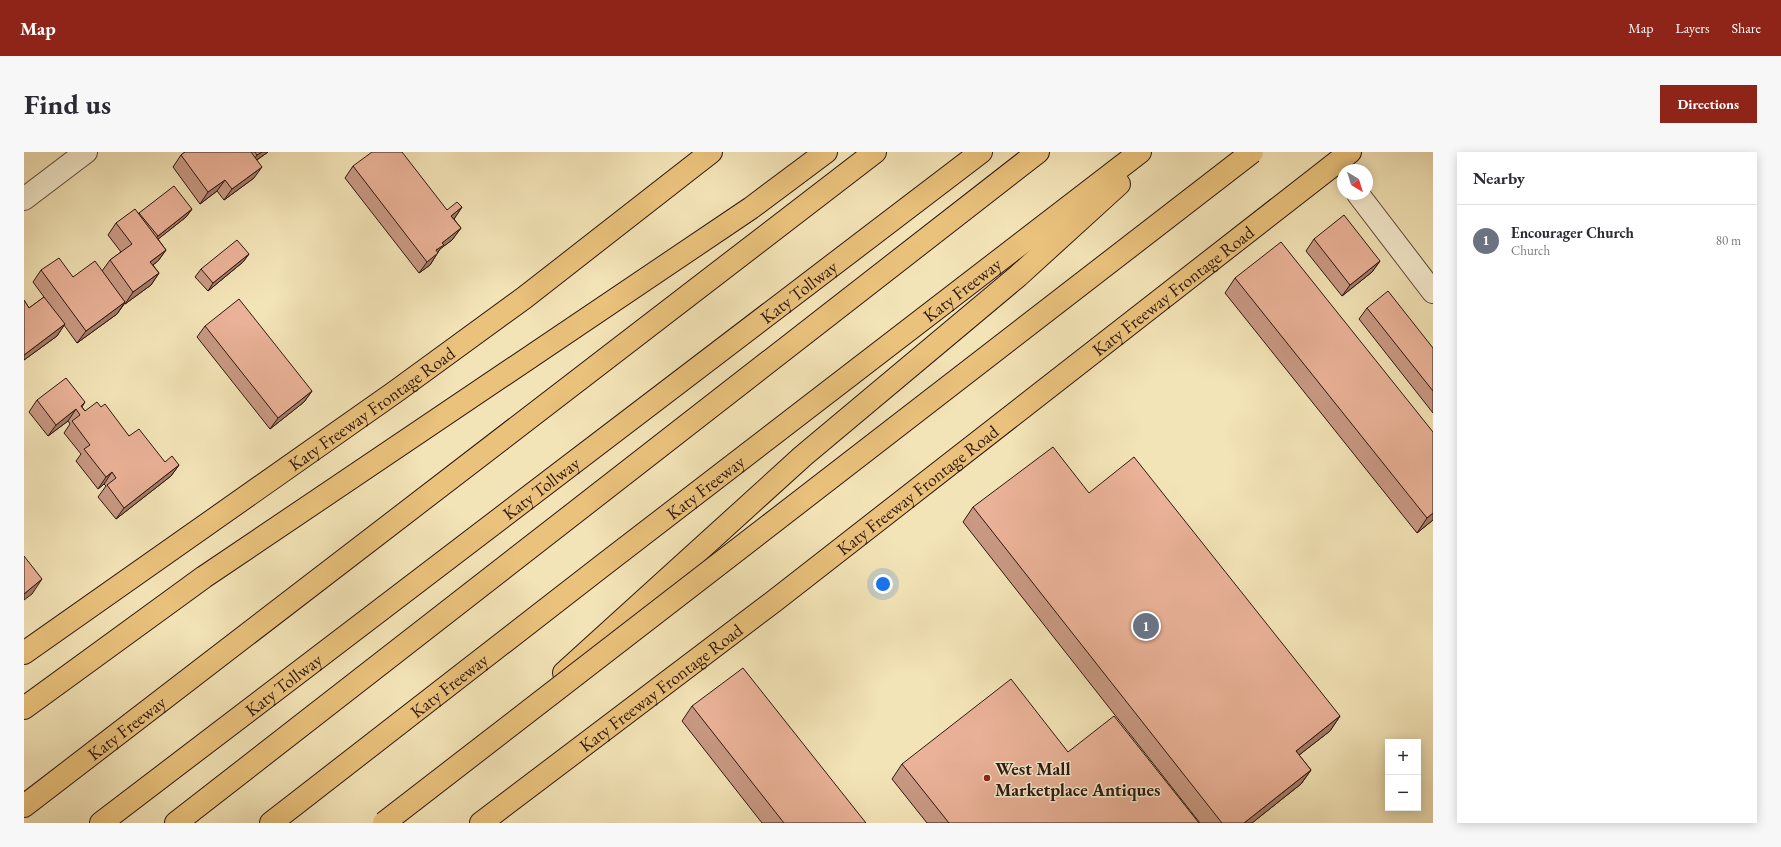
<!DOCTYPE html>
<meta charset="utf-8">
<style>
body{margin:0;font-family:"EB Garamond",serif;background:#f7f7f7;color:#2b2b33}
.controls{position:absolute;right:12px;bottom:12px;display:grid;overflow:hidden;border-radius:0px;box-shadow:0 2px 10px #0003}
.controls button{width:36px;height:36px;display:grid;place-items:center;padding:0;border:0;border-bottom:1px solid #e1e1e2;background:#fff;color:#2b2b33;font:20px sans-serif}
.compass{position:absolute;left:1313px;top:12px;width:36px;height:36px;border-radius:50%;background:#fff;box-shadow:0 2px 10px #0003;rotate:142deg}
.you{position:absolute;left:859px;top:432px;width:14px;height:14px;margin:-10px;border:3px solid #fff;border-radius:50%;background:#1a73e8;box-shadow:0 0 0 6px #1a73e833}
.badge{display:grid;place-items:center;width:26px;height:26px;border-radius:50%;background:#8f2418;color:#fff;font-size:13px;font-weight:700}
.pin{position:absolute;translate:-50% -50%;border:2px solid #fff;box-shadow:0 1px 4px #0006}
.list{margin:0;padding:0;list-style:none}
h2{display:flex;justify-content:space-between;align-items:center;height:52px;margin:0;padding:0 16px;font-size:17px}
h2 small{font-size:13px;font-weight:400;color:#7c7c81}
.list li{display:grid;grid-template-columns:26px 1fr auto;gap:12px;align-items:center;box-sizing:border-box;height:72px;padding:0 16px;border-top:1px solid #e1e1e2}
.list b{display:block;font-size:15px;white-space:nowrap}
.list p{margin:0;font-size:13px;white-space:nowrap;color:#7c7c81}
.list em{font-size:13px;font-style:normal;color:#7c7c81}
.map{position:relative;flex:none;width:1409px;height:671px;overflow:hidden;border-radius:0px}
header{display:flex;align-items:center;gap:24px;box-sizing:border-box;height:56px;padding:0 20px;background:#8f2418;color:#fff}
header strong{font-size:19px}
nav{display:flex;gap:22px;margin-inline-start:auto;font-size:14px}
.intro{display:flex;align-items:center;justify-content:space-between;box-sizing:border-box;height:96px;padding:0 24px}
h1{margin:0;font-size:28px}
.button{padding:10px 18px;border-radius:0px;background:#8f2418;color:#fff;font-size:14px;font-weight:700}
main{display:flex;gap:24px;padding:0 24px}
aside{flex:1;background:#fff;border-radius:0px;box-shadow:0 2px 10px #0003}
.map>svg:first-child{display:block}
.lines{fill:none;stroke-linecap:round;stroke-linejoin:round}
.minor-casing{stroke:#5e4a39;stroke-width:24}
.major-casing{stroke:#2d170f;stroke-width:24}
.highway-casing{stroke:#2d170f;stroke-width:24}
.minor{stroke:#f7edd0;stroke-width:22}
.major{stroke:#eac27c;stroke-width:22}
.highway{stroke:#eac27c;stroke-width:22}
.highway-bridge-casing{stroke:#2d170f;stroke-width:24;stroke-linecap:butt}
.highway-bridge{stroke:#eac27c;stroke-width:22}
.wall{fill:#c99983;stroke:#2d170f}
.shaded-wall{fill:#a47d6a;stroke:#2d170f}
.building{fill:#eab298;stroke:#2d170f}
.poi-dot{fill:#8f2418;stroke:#f7edd0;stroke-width:1.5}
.labels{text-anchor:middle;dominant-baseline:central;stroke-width:3;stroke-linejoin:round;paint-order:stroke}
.street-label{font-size:18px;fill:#2d170f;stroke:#f7edd0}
.poi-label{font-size:18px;font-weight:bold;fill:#2d170f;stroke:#f7edd0;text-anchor:start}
</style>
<header>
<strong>Map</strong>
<nav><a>Map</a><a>Layers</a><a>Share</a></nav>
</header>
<div class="intro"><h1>Find us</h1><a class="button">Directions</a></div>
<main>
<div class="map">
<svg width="1409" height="671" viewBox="0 0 1409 671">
<rect width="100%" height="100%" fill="#f3e4b7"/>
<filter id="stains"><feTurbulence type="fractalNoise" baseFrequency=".005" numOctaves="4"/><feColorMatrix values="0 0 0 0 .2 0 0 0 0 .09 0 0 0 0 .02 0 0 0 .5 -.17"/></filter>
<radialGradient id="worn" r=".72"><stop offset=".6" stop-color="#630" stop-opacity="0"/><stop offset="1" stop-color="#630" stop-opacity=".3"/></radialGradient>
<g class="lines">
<g class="minor-casing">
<g id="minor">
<path d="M1334 42 1409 140"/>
<path d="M0 47 62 0"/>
</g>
</g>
<g class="major-casing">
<g id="major">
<path id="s1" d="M0 501 371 240 500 146 687 0"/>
<path id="s2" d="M457 671 749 450 1326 0"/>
</g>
</g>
<g class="highway-casing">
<g id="highway">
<path d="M540 521 779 304 994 124 1095 32"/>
<path d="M0 556 180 425 727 56 802 0"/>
<path id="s3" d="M0 654 851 0"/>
<path id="s4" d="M77 671 957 0"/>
<path d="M152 671 1014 0"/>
<path id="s5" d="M247 671 578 414 1116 0"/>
</g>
</g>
<use href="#minor" class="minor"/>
<use href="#major" class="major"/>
<use href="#highway" class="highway"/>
<g class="highway-bridge-casing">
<path id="highway-bridge" d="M360 671 1228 0"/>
</g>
<use href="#highway-bridge" class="highway-bridge"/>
</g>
<g class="wall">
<path d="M161 0H244L233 8 230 26 200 48 193 39 176 52 149 15 157 3Z"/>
<path d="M329 14 423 58 438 55 430 67 437 76 428 88 416 97 406 113 395 121 321 26Z"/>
<path d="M168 57 162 65 134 87 142 98 134 109 129 113 135 121 127 133 101 152V151L93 162 53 191 40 173 33 184 0 208V148L5 156 20 145 9 130 17 118 49 125 78 119 86 108 97 100 84 83 92 71 115 61Z"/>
<path d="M1290 87 1356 109 1348 120 1318 144 1282 99Z"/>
<path d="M225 102 219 110 184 139 171 125 177 117Z"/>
<path d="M1211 126 1409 280V368L1393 381 1201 141Z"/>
<path d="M1343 156 1409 196V261L1335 167Z"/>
<path d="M181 174 288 239 280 250 246 277 173 185Z"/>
<path d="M13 248 61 250 58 255 61 259 77 255 105 284 141 310 155 313 147 324 92 367 74 345 82 334 80 332 74 337 52 309 57 302 40 281 46 272 44 269 24 284 5 260Z"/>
<path d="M949 355 1316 564 1306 579 1275 603 1287 618 1277 632 1228 671H1176L939 370Z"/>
<path d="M668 554 842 671H738L658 569Z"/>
<path d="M1044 600 1175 671H903L868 627 878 612Z"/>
</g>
<g class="shaded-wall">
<path d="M238 0H244L228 11 233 3Z"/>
<path d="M238 15 230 26 200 48 208 37Z"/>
<path d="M201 28 193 39 176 52 184 40Z"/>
<path d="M438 55 430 67 427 64Z"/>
<path d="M168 57 162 65 128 92 134 84Z"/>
<path d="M437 76 428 88 416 97 406 113 395 121 403 110 418 91Z"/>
<path d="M142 98 134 109 118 121 126 110Z"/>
<path d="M225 102 219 110 184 139 189 131Z"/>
<path d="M1356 109 1348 120 1318 144 1326 133Z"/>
<path d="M135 121 127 133 101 152 109 140Z"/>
<path d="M101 150 93 162 53 191 62 179Z"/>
<path d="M41 172 33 184 0 208V203Z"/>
<path d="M288 239 280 250 246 277 254 266Z"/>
<path d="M52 257 44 269 24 284 32 273Z"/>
<path d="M155 313 147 324 92 367 100 356Z"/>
<path d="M88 320 80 332 74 337 82 325Z"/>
<path d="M1409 361V368L1393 381 1403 366Z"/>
<path d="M18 427 8 442 0 448V442Z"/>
<path d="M1316 564 1306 579 1261 614 1272 599Z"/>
<path d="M1287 618 1277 632 1228 671H1220Z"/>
</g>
<g class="building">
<path d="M161 0H227L238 15 208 37 201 28 184 40 157 3Z"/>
<path d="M231 0H238L233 3Z"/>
<path d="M348 0H378L423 58 433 50 438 55 427 64 437 76 418 91 420 93 412 98 414 101 403 110 329 14Z"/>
<path d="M150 34 168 57 134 84 115 61Z"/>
<path d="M111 57 142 98 126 110 135 121 109 140 86 108 108 92 92 71Z"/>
<path d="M1320 63 1356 109 1326 133 1290 87Z"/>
<path d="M213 88 225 102 189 131 177 117Z"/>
<path d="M1257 90 1409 280V361L1403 366 1211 126Z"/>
<path d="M35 106 49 125 71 109 101 150 62 179 17 118Z"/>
<path d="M1364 139 1409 196V239L1343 156Z"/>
<path d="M20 145 41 172 0 203V148L5 156Z"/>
<path d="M215 147 288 239 254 266 181 174Z"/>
<path d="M42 226 61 250 57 254 61 259 73 250 77 255 81 252 105 284 115 277 141 310 148 304 155 313 100 356 83 333 92 326 88 320 82 325 60 297 66 293 48 269 56 263 52 257 32 273 13 248Z"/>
<path d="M1029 295 1065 341 1110 305 1316 564 1272 599 1287 618 1220 671H1198L949 355Z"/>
<path d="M0 404 18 427 0 442Z"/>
<path d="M719 516 842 671H760L668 554Z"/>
<path d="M987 527 1044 600 1090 564 1175 671H925L878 612Z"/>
</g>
<circle class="poi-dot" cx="963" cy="626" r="4"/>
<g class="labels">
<g class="street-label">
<text stroke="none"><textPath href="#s5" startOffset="873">Katy Freeway</textPath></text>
<text stroke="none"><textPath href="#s4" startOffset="877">Katy Tollway</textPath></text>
<text stroke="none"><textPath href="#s2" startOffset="873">Katy Freeway Frontage Road</textPath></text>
<text stroke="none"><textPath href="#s1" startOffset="425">Katy Freeway Frontage Road</textPath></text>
<text stroke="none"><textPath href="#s5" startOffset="549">Katy Freeway</textPath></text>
<text stroke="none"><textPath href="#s4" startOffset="553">Katy Tollway</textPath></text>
<text stroke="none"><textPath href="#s2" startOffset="549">Katy Freeway Frontage Road</textPath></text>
<text stroke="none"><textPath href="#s4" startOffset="229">Katy Tollway</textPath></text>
<text stroke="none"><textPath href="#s5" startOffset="225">Katy Freeway</textPath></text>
<text stroke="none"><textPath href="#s2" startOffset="225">Katy Freeway Frontage Road</textPath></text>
<text stroke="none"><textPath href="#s3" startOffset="129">Katy Freeway</textPath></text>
</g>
<g class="poi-label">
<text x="971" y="616">West Mall<tspan x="971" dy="21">Marketplace Antiques</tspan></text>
</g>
</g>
<rect width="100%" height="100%" filter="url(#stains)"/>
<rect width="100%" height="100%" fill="url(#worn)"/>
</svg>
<div class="controls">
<button>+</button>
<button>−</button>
</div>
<svg class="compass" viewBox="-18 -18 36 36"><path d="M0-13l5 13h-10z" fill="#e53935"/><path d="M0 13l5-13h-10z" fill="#7c7c81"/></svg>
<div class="you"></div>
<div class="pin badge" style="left:1122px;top:474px;background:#6b7280">1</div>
</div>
<aside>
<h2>Nearby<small></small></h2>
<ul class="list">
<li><span class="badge" style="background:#6b7280">1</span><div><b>Encourager Church</b><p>Church</p></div><em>80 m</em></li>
</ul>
</aside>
</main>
